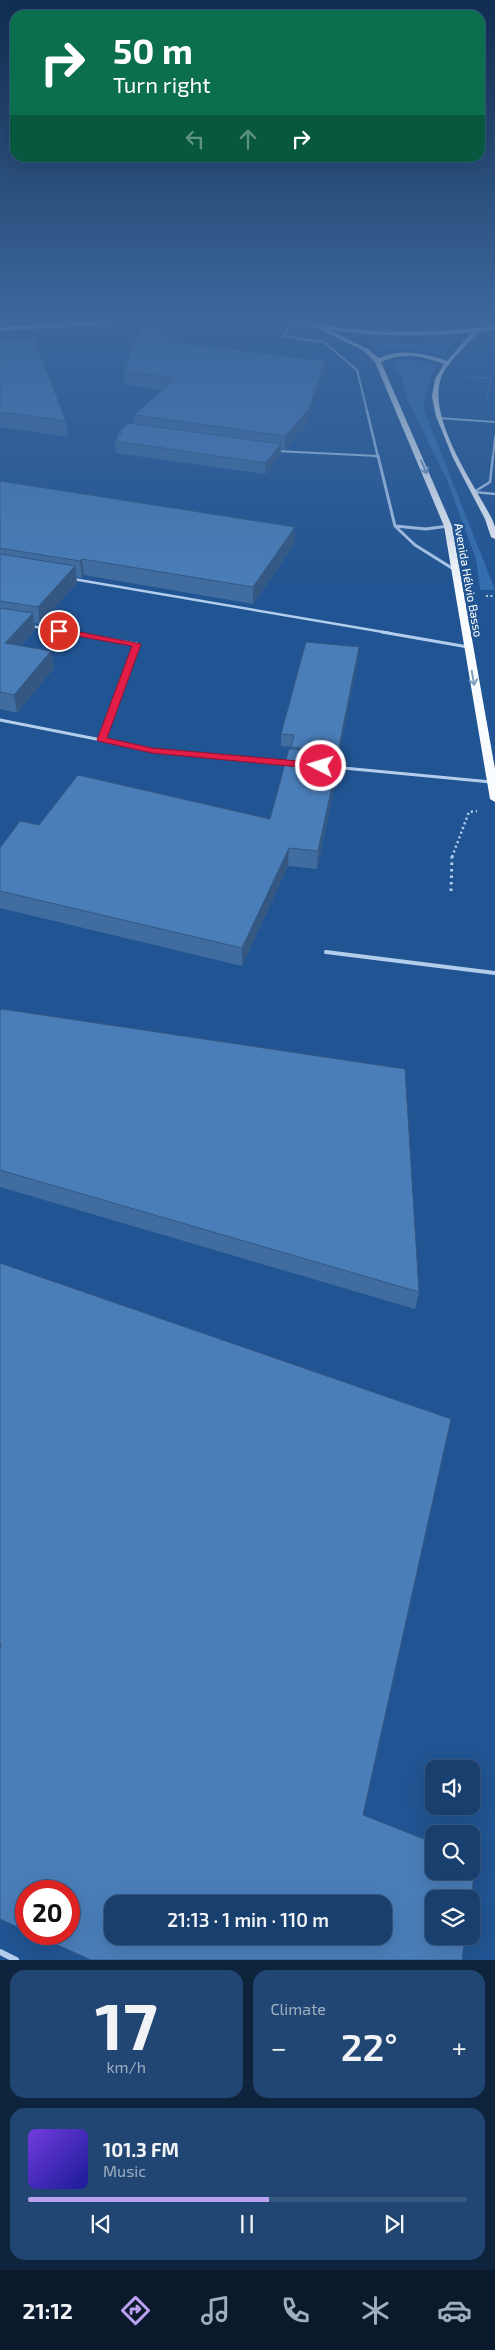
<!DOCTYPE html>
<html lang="en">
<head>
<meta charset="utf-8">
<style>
  body { margin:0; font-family:"Exo 2",sans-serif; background:#224673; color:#f1f3f6; height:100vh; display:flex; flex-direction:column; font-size:19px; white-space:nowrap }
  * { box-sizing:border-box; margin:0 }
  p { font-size:16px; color:#9fafc2 }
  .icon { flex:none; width:28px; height:28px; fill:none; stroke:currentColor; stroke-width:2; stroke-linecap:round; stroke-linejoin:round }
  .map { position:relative; height:1960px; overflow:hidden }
  .panel { display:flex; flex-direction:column; gap:10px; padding:10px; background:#0e233c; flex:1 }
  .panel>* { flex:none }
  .hud { position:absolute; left:10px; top:10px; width:475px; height:152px; border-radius:15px; box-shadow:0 5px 20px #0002,0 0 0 1px #375881; background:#0b6e4f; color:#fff; overflow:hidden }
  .fabs { position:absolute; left:425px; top:1760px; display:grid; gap:10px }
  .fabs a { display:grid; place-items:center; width:55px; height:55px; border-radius:10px; background:#193f6e; box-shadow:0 5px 20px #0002,0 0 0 1px #375881; font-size:25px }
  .speed { position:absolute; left:15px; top:1880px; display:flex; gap:10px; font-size:25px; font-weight:700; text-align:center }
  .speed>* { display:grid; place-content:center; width:65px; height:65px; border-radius:50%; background:#193f6e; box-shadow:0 5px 20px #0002,0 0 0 1px #375881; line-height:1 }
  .speed .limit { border:8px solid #d22; background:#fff; color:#111 }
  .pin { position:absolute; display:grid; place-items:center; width:42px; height:42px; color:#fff; margin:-21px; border:2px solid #fff; border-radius:50%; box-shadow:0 1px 5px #0007 }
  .me { position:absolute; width:55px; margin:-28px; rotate:275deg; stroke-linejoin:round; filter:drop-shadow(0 0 4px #0008) }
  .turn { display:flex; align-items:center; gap:18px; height:105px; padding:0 20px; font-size:22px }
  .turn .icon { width:65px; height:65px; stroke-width:2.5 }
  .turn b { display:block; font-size:35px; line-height:42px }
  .lanes { display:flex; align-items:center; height:48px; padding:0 20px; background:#0003; justify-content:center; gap:25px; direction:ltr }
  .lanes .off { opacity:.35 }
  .big { font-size:38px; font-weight:600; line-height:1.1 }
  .panel .widget { flex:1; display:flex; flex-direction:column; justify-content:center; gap:8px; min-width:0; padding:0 18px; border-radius:15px; background:#224673 }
  .panel .dial { align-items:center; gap:0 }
  .dial b { font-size:65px; line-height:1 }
  .song { display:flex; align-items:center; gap:15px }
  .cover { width:60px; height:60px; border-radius:8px; background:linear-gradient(135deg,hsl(260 70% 55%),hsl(240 70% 35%)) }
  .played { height:5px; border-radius:2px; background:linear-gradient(90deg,#bca0f2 55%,#375881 55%) }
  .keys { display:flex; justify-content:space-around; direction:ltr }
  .heat { display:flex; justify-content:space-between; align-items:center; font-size:28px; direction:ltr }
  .panel .tiles { flex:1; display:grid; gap:10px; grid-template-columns:1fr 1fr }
  .widget:last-child { grid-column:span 2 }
  .trip { position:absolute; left:104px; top:1895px; width:288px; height:50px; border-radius:15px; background:#193f6e; box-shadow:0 5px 20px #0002,0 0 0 1px #375881; font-weight:600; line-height:50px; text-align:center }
  .menu { display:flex; height:80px; justify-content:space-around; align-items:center; background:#0a192c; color:#9fafc2 }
  .menu .icon { width:35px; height:35px }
  .menu .active { color:#bca0f2 }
  .menu b { font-size:22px; color:#f1f3f6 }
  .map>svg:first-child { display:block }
  .green { fill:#346fb0 }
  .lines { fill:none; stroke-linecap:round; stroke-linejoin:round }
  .path-far3 { stroke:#b3ceed; stroke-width:1; stroke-dasharray:1 2; stroke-linecap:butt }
  .path-far2 { stroke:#b3ceed; stroke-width:2; stroke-dasharray:2 2.5; stroke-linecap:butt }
  .path-far1 { stroke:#b3ceed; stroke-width:2.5; stroke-dasharray:2 3; stroke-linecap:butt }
  .path { stroke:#b3ceed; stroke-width:3; stroke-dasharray:2.5 4; stroke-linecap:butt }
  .lane-far4 { stroke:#b3ceed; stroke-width:2 }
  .lane-far3 { stroke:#b3ceed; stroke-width:2.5 }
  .lane-far2 { stroke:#b3ceed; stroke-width:3 }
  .lane-far1 { stroke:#b3ceed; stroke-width:4 }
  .lane { stroke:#b3ceed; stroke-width:6 }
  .street-far1 { stroke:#b3ceed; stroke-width:2.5 }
  .street { stroke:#b3ceed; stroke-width:3 }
  .primary { fill:#f9fcff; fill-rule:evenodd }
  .highway { fill:#fff; fill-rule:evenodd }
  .wall { fill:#406c9f }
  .shaded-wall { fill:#345882 }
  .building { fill:#4a7eb9; stroke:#345882; fill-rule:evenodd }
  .oneway { stroke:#82a0c3 }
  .route { fill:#e11d48; stroke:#92132f }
  .labels { text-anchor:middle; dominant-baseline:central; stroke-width:5; stroke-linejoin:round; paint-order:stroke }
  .far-street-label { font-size:12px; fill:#fff; stroke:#215492 }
</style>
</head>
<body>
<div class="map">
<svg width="495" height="1960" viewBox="0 0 495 1960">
  <rect width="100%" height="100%" fill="#215492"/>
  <path class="green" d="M 319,318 L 472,318 C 424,340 368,332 319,318 Z
    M 366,341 L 412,344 L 453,342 L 444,354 L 397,348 L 378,352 Z
    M 401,360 L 415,360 L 437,365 L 431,375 L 423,407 L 495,590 L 480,590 L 476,559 L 447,480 L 407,399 L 402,377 L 391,362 Z"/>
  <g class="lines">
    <path class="path-far3" d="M 466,377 L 490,378
      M 486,400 L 495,363"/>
    <path class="path-far2" d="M 486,596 L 495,596"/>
    <path class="path-far1" d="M 452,857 L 469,812 L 477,811"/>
    <path class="path" d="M 451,891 L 452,856"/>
    <path class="lane-far4" d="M 295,321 L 283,336 L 324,342 L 357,370 L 367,411
      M 438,418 L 495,422
      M 276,451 L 378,456
      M 493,457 L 495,437"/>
    <path class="lane-far3" d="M 374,456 L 378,456
      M 474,492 L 490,482 L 493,456
      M 474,492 L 495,494
      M 73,579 L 389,633
      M 30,626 L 74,633"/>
    <path class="lane-far2" d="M 67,632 L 137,644 L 102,740
      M 382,632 L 468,647
      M 0,720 L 152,750 L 289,763
      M 333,767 L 491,782"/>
    <path class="lane-far1" d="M 326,952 L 495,973"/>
    <path class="lane" d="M 0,1952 L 16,1960"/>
    <path class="street-far1" d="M 367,411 L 378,457"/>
    <path class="street" d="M 378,456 L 395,526 L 415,545 L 455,570
      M 395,526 L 426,529 L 448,526"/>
    <path class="primary" d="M 313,324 L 317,324 L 368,349 L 379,358 C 401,348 425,353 447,361 L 474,330 L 479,331 C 467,345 447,362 441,378 C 427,419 474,484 492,519 L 495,527 L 495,539 L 491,537 L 485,519 L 453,458 L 436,416 L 432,397 L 435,379 L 444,364 C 423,356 402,352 381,362 L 452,526 L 495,769 L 495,802 L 490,799 L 444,526 L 375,362 L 364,351 L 313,326 Z"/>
    <path class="highway" d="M 152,318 L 179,318 L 176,320 L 0,331 L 0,327 Z
      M 279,318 L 288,318 L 334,327 L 388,332 L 441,331 L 495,326 L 495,330 C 435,337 375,338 315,328 C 304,326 288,324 279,318 Z"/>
  </g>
  <path class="wall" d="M 167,322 L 166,341 L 324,374 L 308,423 L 285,450 L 281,449 L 281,455 L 265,474 L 116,453 L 115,441 L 117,439 L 117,433 L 134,424 L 134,415 L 163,390 L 125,385 L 124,372 Z
    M 0,341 L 66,421 L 68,437 L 0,427 Z
    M 0,481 L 295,543 L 253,604 L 84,575 L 82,578 L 76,577 L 77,583 L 40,624 L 34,623 L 35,630 L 21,646 L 51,651 L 54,668 L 17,713 L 0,709 Z
    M 359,647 L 358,659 L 337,763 L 336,780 L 317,869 L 288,866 L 242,966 L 0,908 L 0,848 L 39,825 L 270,819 L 291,749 L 291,747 L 281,746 L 281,734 Z
    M 0,1011 L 419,1292 L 415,1309 L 0,1187 Z"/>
  <path class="shaded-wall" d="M 166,318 L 167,318 L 167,322 L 166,354 L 165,341 Z
    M 325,361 L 324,374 L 308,423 L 285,450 L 285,436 Z
    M 281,444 L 281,455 L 265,474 L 265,463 Z
    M 295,527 L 295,543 L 253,604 L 253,587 Z
    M 82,559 L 84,575 L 82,578 L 80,561 Z
    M 75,566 L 77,583 L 40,624 L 38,607 Z
    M 33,613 L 35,630 L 8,660 L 5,643 Z
    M 359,647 L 358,659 L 337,764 L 338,752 Z
    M 51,651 L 54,668 L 17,713 L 14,695 Z
    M 337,763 L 336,780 L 317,869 L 318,851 Z
    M 289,848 L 288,866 L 242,966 L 242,948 Z"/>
  <path class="building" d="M 144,318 L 166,318 L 165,341 L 325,361 L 309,409 L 285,436 L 134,415 L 176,378 L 124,372 Z
    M 34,338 L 66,421 L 0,412 L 0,341 Z
    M 129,423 L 281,444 L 265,463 L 115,441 L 122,434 L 117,433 Z
    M 0,481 L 295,527 L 253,587 L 82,559 L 80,561 L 0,548 Z
    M 0,554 L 75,566 L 38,607 L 0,601 Z
    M 0,608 L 33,613 L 5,643 L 51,651 L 14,695 L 0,692 Z
    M 306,642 L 359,647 L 338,752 L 291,747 L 294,735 L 281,734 Z
    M 289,749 L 337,753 L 335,762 L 337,763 L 318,851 L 289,848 L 242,948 L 0,891 L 0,848 L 20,821 L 39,825 L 78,775 L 270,819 Z
    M 2,1009 L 405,1069 L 419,1292 L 0,1170 L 0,1011 Z
    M 0,1263 L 451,1419 L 363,1815 L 434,1843 L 434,1871 L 471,1871 L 471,1858 L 476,1860 L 471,1899 L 434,1899 L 434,1936 L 465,1936 L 462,1960 L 91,1960 L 33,1934 L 69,1934 L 69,1891 L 26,1891 L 26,1931 L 0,1919 L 0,1648 L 1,1644 L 0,1644 ZM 112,1904 L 382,1904 L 382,1936 L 112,1936 Z"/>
  <defs><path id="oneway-shaft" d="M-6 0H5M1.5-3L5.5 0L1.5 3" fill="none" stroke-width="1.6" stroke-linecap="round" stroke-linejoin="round" transform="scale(1.25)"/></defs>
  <g class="oneway">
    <use href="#oneway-shaft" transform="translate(424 467) rotate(67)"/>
    <use href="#oneway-shaft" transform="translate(473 678) rotate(80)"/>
  </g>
  <linearGradient id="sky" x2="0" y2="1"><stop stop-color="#122e50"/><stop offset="0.54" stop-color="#3d679d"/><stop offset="1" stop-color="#3d679d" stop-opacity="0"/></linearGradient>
  <rect width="495" height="592" fill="url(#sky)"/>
  <path class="route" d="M 59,628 L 141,644 L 107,738 L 152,748 L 321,763 L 326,766 L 321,769 L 152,753 L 98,741 L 97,740 L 132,646 L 56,632 L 56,629 Z"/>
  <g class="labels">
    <g class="far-street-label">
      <text transform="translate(469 580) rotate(80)">Avenida Hélvio Basso</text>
    </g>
  </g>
</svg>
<div class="fabs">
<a><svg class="icon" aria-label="sound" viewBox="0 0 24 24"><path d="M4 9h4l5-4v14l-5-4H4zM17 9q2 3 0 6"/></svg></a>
<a><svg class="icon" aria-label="search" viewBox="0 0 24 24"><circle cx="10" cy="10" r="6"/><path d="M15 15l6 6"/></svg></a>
<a><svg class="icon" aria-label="layers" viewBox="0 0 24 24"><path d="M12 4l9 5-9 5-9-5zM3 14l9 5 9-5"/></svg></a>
</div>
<div class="speed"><div class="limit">20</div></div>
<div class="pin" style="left:59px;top:631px;background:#d93025"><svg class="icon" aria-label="arrive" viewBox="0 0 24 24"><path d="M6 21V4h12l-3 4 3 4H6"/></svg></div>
<svg class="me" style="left:321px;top:766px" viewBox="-20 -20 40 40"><circle r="17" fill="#e11d48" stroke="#fff" stroke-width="3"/><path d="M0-11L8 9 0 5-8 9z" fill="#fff"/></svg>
<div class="trip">21:13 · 1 min · 110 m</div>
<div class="hud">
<div class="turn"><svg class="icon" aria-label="right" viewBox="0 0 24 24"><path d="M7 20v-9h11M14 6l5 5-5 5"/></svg><div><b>50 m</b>Turn right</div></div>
<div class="lanes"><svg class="icon off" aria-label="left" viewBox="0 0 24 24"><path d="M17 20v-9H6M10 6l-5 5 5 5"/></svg><svg class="icon off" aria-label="ahead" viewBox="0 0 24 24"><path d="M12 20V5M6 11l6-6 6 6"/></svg><svg class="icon" aria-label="right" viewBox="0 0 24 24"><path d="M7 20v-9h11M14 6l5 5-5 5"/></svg></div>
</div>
</div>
<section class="panel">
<div class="tiles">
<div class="widget dial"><b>17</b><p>km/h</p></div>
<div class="widget"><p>Climate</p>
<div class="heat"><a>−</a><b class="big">22°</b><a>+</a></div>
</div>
<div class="widget">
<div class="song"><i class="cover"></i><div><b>101.3 FM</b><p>Music</p></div></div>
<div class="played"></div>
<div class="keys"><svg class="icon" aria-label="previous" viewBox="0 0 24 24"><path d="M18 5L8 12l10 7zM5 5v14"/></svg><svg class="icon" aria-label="pause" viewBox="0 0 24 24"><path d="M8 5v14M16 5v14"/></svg><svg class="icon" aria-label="next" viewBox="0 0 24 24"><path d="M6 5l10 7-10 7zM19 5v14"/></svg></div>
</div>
</div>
</section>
<nav class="menu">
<b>21:12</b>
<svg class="icon active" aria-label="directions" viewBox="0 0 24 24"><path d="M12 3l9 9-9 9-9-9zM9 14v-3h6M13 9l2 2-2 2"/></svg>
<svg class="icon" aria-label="music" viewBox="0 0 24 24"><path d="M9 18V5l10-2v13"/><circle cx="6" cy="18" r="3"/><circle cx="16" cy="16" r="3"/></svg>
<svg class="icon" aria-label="phone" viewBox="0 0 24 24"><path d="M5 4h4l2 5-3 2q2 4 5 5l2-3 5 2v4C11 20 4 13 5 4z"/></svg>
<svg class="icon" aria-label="climate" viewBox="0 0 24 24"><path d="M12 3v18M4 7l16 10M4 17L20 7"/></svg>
<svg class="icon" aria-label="car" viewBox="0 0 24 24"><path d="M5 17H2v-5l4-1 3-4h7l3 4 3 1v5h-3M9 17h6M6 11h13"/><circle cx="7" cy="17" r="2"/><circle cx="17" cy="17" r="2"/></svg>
</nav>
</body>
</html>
